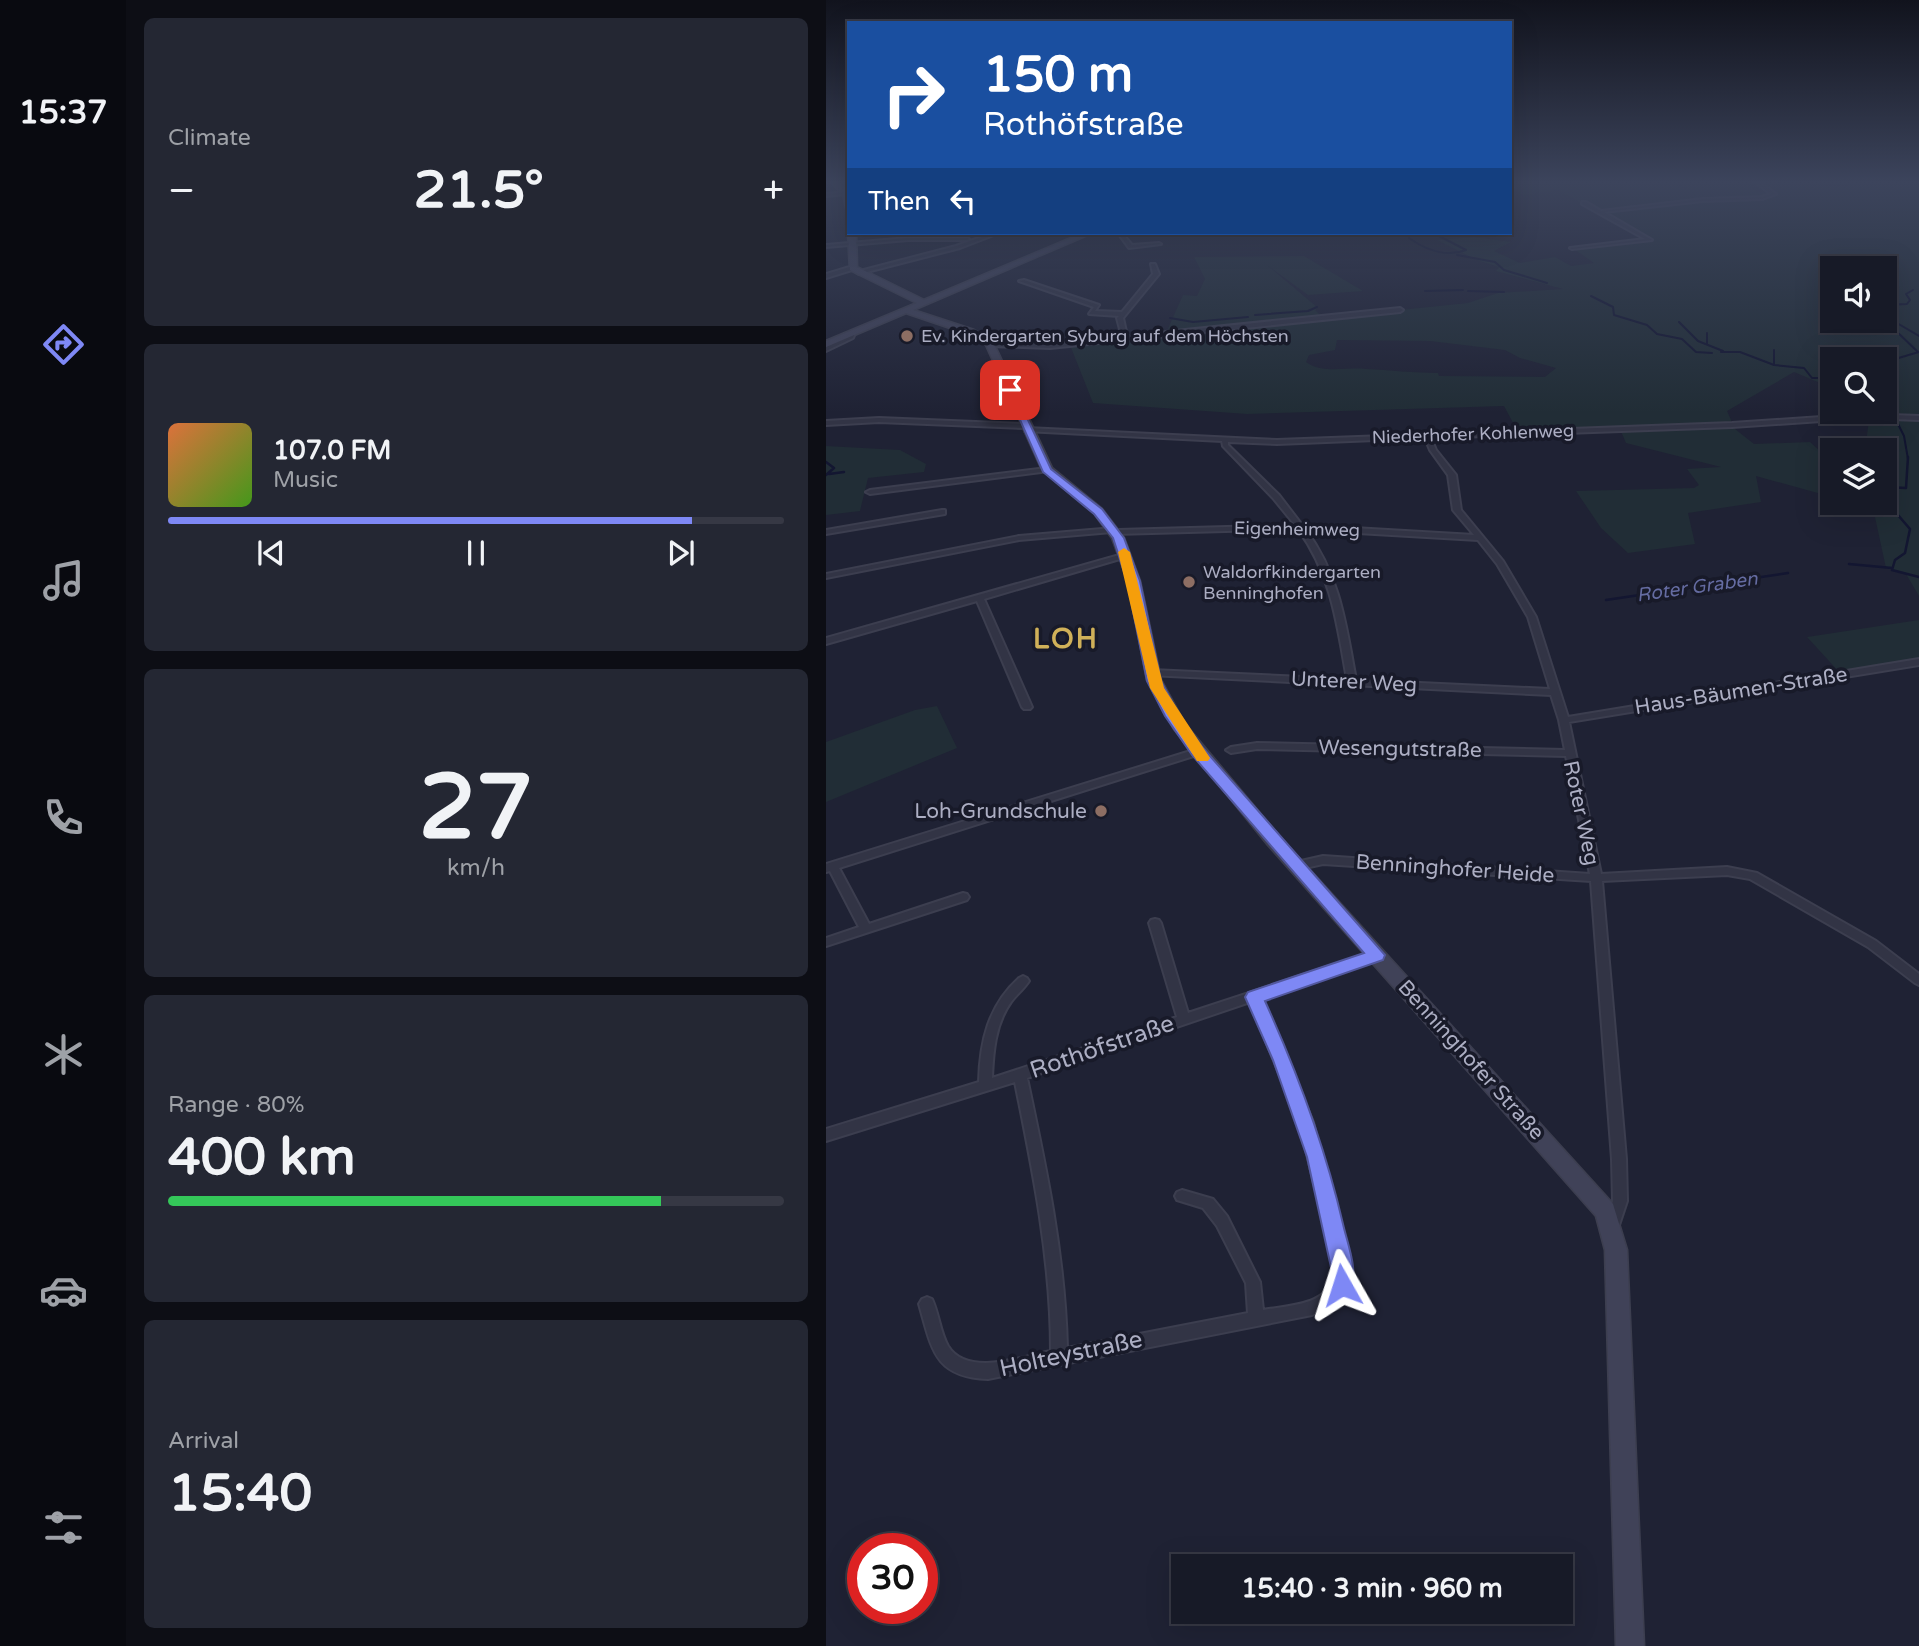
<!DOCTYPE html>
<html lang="en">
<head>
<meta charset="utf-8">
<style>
  body { margin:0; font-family:"Varela Round",sans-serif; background:#242733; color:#f1f3f6; height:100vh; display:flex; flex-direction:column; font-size:26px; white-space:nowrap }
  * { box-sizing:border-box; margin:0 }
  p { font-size:23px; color:#9ea1a7 }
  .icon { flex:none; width:38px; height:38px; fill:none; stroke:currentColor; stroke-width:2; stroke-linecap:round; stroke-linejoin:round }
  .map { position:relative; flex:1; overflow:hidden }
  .side { display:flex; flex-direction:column; gap:18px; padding:18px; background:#0d0e15; width:700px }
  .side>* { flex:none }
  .banner { position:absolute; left:21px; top:21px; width:665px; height:214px; border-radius:0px; box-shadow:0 7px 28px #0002,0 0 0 2px #363844; background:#1a4fa0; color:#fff; overflow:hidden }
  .controls { position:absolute; left:994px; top:256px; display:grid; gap:14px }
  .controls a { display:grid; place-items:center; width:77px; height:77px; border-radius:0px; background:#171a27; box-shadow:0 7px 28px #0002,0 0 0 2px #363844; font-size:35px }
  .speed { position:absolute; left:21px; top:1533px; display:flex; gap:14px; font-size:35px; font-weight:700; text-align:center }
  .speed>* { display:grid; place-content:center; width:91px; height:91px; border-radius:50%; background:#171a27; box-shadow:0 7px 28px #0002,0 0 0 2px #363844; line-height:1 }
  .speed .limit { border:10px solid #d22; background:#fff; color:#111 }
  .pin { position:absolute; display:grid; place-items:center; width:60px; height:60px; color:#fff; margin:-30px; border-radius:14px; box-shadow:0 4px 10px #0006 }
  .me { position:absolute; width:77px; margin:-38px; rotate:354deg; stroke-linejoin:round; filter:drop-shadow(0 0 5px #0008) }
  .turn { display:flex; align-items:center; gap:24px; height:147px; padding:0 21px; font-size:32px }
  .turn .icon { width:91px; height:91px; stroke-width:2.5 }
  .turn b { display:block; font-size:49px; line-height:60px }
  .then { display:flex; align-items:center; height:66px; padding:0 21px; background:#0003; gap:14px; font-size:26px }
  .big { font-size:52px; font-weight:700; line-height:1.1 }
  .side .widget { flex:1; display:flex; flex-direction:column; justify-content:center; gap:10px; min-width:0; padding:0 24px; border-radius:10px; background:#242733 }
  .side .dial { align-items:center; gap:0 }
  .dial b { font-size:91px; line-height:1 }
  .song { display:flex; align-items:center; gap:21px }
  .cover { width:84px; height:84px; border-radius:10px; background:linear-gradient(135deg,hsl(20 70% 55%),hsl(100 70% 35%)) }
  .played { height:7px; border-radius:4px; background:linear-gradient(90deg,#7e88f5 85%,#363844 85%) }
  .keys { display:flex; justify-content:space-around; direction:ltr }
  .heat { display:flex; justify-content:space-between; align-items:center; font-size:38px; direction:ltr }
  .charge { height:10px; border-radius:5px; background:linear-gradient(90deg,#34c759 80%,#363844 0) }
  .trip { position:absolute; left:345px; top:1554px; width:402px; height:70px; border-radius:0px; background:#171a27; box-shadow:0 7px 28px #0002,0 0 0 2px #363844; font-weight:700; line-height:70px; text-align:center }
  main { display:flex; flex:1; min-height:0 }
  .tabs { display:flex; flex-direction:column; width:126px; justify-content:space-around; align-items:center; background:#090a10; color:#9ea1a7 }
  .tabs .icon { width:49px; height:49px }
  .tabs .current { color:#7e88f5 }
  .tabs b { font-size:32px; color:#f1f3f6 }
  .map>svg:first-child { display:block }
  .green { fill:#212d36; fill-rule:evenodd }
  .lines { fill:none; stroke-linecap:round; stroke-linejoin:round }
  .stream-far1 { stroke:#131631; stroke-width:2 }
  .stream { stroke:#131631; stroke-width:2.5 }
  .street-casing { stroke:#3c3e4f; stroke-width:4 }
  .secondary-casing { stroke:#3c3e4f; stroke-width:3 }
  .street { fill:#323445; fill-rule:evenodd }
  .secondary { fill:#404258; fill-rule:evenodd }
  .route { fill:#7e88f5; stroke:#52589f; stroke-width:2 }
  .slow { fill:#f59e0b }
  .education-dot { fill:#8d6e63; stroke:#181a29; stroke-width:2.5 }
  .labels { text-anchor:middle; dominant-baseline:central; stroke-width:7; stroke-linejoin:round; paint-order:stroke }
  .far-poi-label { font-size:18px; fill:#acaec3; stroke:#181a29; text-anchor:start }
  .far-street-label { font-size:18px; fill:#acaec3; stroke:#181a29 }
  .far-water-label { font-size:19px; font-style:italic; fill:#656ca2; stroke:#181a29 }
  .street-label { font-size:21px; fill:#acaec3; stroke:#181a29 }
  .poi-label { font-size:21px; fill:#acaec3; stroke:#181a29; text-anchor:end }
  .near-street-label { font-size:24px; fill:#acaec3; stroke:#181a29 }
  .district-label { font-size:28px; font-weight:bold; letter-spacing:2px; fill:#d0b159; stroke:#181a29 }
</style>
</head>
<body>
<main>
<nav class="tabs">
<b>15:37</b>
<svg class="icon current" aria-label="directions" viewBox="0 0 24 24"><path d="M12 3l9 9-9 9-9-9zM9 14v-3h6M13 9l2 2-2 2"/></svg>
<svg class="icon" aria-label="music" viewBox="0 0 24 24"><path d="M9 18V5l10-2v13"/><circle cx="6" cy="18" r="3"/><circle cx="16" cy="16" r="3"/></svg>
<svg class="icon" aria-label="phone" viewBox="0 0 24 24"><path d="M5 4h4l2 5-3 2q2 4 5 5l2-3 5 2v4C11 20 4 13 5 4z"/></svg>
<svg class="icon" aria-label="climate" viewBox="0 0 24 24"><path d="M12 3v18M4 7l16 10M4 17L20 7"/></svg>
<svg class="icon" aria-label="car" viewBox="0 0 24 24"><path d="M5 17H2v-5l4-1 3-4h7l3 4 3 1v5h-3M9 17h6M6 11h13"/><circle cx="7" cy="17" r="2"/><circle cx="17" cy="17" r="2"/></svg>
<svg class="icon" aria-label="filters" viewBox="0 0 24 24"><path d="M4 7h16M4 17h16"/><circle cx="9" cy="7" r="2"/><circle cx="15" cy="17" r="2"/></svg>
</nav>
<section class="side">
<div class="widget"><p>Climate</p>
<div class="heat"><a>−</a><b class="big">21.5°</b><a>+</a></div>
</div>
<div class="widget">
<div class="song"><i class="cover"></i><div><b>107.0 FM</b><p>Music</p></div></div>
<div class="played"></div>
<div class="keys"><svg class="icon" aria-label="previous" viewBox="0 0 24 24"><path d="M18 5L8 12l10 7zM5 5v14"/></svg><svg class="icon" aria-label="pause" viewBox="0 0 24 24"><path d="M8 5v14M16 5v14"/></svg><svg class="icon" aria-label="next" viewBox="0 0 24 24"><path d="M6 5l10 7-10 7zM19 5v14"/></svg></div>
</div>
<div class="widget dial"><b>27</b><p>km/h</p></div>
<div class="widget"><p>Range · 80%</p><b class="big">400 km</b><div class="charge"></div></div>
<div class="widget"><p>Arrival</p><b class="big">15:40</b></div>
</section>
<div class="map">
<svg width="1093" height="1646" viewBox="0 0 1093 1646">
  <rect width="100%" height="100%" fill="#1f2234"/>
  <path class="green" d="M 684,183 L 845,183 L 863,191 L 852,183 L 920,183 L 931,192 L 942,192 L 935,183 L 1023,187 L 1021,183 L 1093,183 L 1093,415 L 1041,411 L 1059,411 L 1059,359 L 1006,359 L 1006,388 L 968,372 L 901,411 L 909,429 L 928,444 L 984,442 L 1006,462 L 1006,497 L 930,476 L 935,502 L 862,513 L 869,544 L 802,553 L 775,528 L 750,491 L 868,488 L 873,485 L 861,469 L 895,467 L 800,443 L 794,429 L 692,432 L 678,406 L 421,414 L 267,403 L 244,345 L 340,333 L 357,295 L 371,296 L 379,279 L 368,257 L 478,256 L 537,291 L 482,295 L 441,265 L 492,308 L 489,310 L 497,318 L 642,303 L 672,293 L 737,289 L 670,271 L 673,267 L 651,260 L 611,240 L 648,237 L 685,242 L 668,251 L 694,263 L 729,257 L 745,266 L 768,263 L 748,249 L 823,240 L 732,190 L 697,195 L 684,188 ZM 1006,268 L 1059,268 L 1059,320 L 1006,320 ZM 511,340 L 604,341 L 679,350 L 694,358 L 730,368 L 719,377 L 613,376 L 612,373 C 588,373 564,370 540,369 C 521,367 496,374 480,362 L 483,355 L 509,350 Z
    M 1043,420 L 1093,421 L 1093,596 L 1080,574 L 1060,568 L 1047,508 L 1025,502 L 1059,502 L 1059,450 L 1039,450 Z
    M 0,446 L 74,450 L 100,464 L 98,472 L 42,478 L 34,511 L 0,515 Z
    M 1093,620 L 1093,658 L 1014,673 L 981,637 Z
    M 111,706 L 131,748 L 0,802 L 0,742 L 89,710 Z"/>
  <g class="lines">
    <path class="stream-far1" d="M 583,238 C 600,250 619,258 640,250 L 613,236
      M 631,255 L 669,262 L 678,270 L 721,283
      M 599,291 L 637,290
      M 642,291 L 678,292
      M 765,296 L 787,307 L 788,315 L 821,325 L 831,334 L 856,339 L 870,352 L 886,353
      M 1059,305 L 1081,304 L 1084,300 L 1080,294 L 1087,290
      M 1059,312 L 1064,319 L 1093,336
      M 429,315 L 482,311 L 491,307
      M 344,318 L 367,322 L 422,317
      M 853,322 L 872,341 L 897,351
      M 1069,330 L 1092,352
      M 881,333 L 881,344
      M 948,350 L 948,365
      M 895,352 L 914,352 L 948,365 L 978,368 L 986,378 L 1006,378
      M 1052,354 L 1072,360
      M 1059,362 L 1093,352
      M 1059,383 L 1072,412
      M 1071,422 L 1078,436 L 1082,459"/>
    <path class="stream" d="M 0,462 L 8,468 L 0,475
      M 3,474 L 18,472
      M 1059,487 L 1080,488 L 1082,457
      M 1059,500 L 1084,529 L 1079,553 L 1069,560 L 1066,570 L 1093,577
      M 1022,502 L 1071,515
      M 1023,564 L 1066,568
      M 780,600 L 962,573"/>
    <defs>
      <path id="street" d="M 930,183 L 934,183 L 950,194 L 936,199 L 877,201 L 778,212 L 826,240 L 746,249 L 744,248 L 819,239 L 756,204 L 756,202 L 760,202 L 775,211 L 877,199 L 936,197 L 945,194 Z
        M 22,192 L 20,194 L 0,196 L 0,194 Z
        M 167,233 L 173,233 L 134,248 L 33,274 L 30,272 L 130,246 Z
        M 292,233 L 296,233 L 306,245 L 333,243 L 335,244 L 303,248 Z
        M 82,238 L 141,238 L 143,239 L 141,240 L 82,240 L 0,247 L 0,245 Z
        M 325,264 L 329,264 L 333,274 L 297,318 L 301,336 L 574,308 L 577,310 L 574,312 L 224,348 L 164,346 L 161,344 L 164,342 L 224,344 L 296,337 L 291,318 L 293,316 L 263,314 L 268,307 L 193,281 L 198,280 L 273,305 L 269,311 L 296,312 L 327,274 Z
        M 27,266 L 29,269 L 0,278 L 0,274 Z
        M 26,331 L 29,333 L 27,338 L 0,351 L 0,347 L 22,336 Z
        M 1039,414 L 1093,416 L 1093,420 L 1039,418 L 906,427 L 605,438 L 610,450 L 630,475 L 635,510 L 677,561 L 710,617 L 742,717 L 1093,659 L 1093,665 L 743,722 L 775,874 L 901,867 L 931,873 L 1050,941 L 1093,974 L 1093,985 L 1089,983 L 1042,947 L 924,879 L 901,875 L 776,881 L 800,1159 L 801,1201 L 791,1231 L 786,1233 L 781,1231 L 779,1226 L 787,1201 L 786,1159 L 765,881 L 497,864 L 470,870 L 465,866 L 466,863 L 497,856 L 764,874 L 740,756 L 431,749 L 405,753 L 400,750 L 405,747 L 431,743 L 739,750 L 733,720 L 725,695 L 323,675 L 321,673 L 326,670 L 521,679 C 511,624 506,576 472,529 L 289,534 L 286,532 L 193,540 L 0,578 L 0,574 L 193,536 L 288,528 L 292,530 L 469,525 L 447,498 L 397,446 L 396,441 L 199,431 L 199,429 L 201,428 L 451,440 L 906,423 ZM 599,438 L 604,450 L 622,475 L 627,510 L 648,535 L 476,525 L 453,495 L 402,445 L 402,442 L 451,444 ZM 480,530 L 652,540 L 671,564 L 702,617 L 724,689 L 530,680 C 520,625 514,576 480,530 Z
        M 53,418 L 199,424 L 202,426 L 199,428 L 53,422 L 0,425 L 0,421 Z
        M 221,468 L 225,470 L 223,471 L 44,494 L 40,492 L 44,490 Z
        M 116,510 L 119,510 L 119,514 L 0,534 L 0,530 Z
        M 297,554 L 300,554 L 304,556 L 158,599 L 206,707 L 204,709 L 198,709 L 196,707 L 151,601 L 0,644 L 0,638 Z
        M 371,749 L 374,750 L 376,752 L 374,754 L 13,868 L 43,924 L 137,893 L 141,894 L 143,897 L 141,900 L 0,946 L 0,938 L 33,927 L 4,871 L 0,872 L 0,864 Z
        M 329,919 L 333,920 L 335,923 L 362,1013 L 550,951 L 554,952 L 556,955 L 554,958 L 435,999 L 487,1122 L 524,1272 C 520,1298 510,1306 486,1315 L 162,1379 C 108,1377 106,1349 93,1304 L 96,1299 L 101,1297 L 106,1299 C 113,1314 114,1332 122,1346 C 141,1377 196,1357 225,1351 C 225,1260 207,1171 189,1082 L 0,1141 L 0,1129 L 153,1082 C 154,1042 162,1006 193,978 L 197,976 L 201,978 L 203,981 C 198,989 190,995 185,1002 C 169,1024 167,1053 166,1078 L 351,1017 L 323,923 L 325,920 ZM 424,1002 L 473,1122 L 510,1272 C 503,1306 465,1305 437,1310 L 434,1282 L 401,1216 L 387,1199 L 356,1190 L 351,1192 L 349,1196 L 351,1200 L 377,1208 L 391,1226 L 420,1283 L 422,1313 L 241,1348 C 239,1256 220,1167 201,1078 Z"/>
      <path id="secondary" d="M 5,183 L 12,183 L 23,192 L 23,210 L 20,208 L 17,194 Z
        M 22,233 L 30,233 L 31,267 L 98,300 L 257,233 L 266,233 L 87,310 L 148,330 L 167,342 L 226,468 L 276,509 L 298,538 L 314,581 L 335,680 L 359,724 L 454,837 L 787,1204 L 801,1250 L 818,1646 L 790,1646 L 779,1250 L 770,1216 L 442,845 L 348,729 L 321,680 L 302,581 L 286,538 L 268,513 L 216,470 L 160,345 L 142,334 L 80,313 L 0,347 L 0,341 L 91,303 L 24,270 Z"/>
    </defs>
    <use href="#street" class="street-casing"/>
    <use href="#secondary" class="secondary-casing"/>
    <use href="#street" class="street"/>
    <use href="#secondary" class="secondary"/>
  </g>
  <linearGradient id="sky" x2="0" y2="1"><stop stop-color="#11131d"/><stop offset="0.44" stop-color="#3c445c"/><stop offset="1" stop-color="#3c445c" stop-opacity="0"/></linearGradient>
  <rect width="1093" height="413" fill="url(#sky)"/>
  <path class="route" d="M 180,388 L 188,390 L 225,469 L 276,509 L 298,538 L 314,581 L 335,681 L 353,715 L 377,748 L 559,955 L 557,960 L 439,1001 C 472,1074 499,1146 517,1224 C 522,1246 533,1271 524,1292 L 516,1296 L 507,1292 L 504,1285 L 506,1272 L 481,1157 L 447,1060 L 419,997 L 422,992 L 538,953 L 366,755 L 339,716 L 321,681 L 301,581 L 287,538 L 268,514 L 217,472 Z"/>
  <path class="slow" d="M 298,548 L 304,552 L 338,688 L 384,758 L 382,761 L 371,761 L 324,688 L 292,552 Z"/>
  <g class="education-dot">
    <circle cx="81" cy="336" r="7"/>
    <circle cx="363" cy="582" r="7"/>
    <circle cx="275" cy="811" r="7"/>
  </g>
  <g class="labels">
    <g class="far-poi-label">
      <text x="95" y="336">Ev. Kindergarten Syburg auf dem Höchsten</text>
      <text x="377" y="572">Waldorfkindergarten<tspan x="377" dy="21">Benninghofen</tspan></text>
    </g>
    <g class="far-street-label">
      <text transform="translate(647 434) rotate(-2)">Niederhofer Kohlenweg</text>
      <text transform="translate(471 529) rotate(1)">Eigenheimweg</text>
    </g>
    <g class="far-water-label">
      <text transform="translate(871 587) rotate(-8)">Roter Graben</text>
    </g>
    <g class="street-label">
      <text transform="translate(528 682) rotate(3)">Unterer Weg</text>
      <text transform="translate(915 691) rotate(-9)">Haus-Bäumen-Straße</text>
      <text transform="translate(574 749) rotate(1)">Wesengutstraße</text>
      <text transform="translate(755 813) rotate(78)">Roter Weg</text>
      <text transform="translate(629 869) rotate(4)">Benninghofer Heide</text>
      <text transform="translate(645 1060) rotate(48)">Benninghofer Straße</text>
    </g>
    <g class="poi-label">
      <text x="261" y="811">Loh-Grundschule</text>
    </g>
    <g class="near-street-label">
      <text transform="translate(276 1047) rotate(-19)">Rothöfstraße</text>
      <text transform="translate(245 1354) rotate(-12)">Holteystraße</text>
    </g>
    <g class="district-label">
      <text x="240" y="639">LOH</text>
    </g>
  </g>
</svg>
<div class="controls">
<a><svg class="icon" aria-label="sound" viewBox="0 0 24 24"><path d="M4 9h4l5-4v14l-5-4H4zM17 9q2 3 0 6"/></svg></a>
<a><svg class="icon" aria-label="search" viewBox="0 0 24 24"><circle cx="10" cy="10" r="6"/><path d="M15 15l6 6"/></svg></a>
<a><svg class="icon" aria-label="layers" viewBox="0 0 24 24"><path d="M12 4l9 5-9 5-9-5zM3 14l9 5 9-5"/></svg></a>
</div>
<div class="speed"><div class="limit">30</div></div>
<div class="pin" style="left:184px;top:390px;background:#d93025"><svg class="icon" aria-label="arrive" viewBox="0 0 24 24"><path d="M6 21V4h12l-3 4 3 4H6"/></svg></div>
<svg class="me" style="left:516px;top:1285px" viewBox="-20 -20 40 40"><path d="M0-17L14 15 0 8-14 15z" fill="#7e88f5" stroke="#fff" stroke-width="4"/></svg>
<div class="trip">15:40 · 3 min · 960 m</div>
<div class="banner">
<div class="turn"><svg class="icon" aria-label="right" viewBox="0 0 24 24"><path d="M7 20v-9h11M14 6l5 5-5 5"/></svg><div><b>150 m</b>Rothöfstraße</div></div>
<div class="then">Then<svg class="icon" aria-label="left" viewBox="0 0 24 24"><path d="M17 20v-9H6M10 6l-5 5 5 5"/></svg></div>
</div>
</div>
</main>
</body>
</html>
